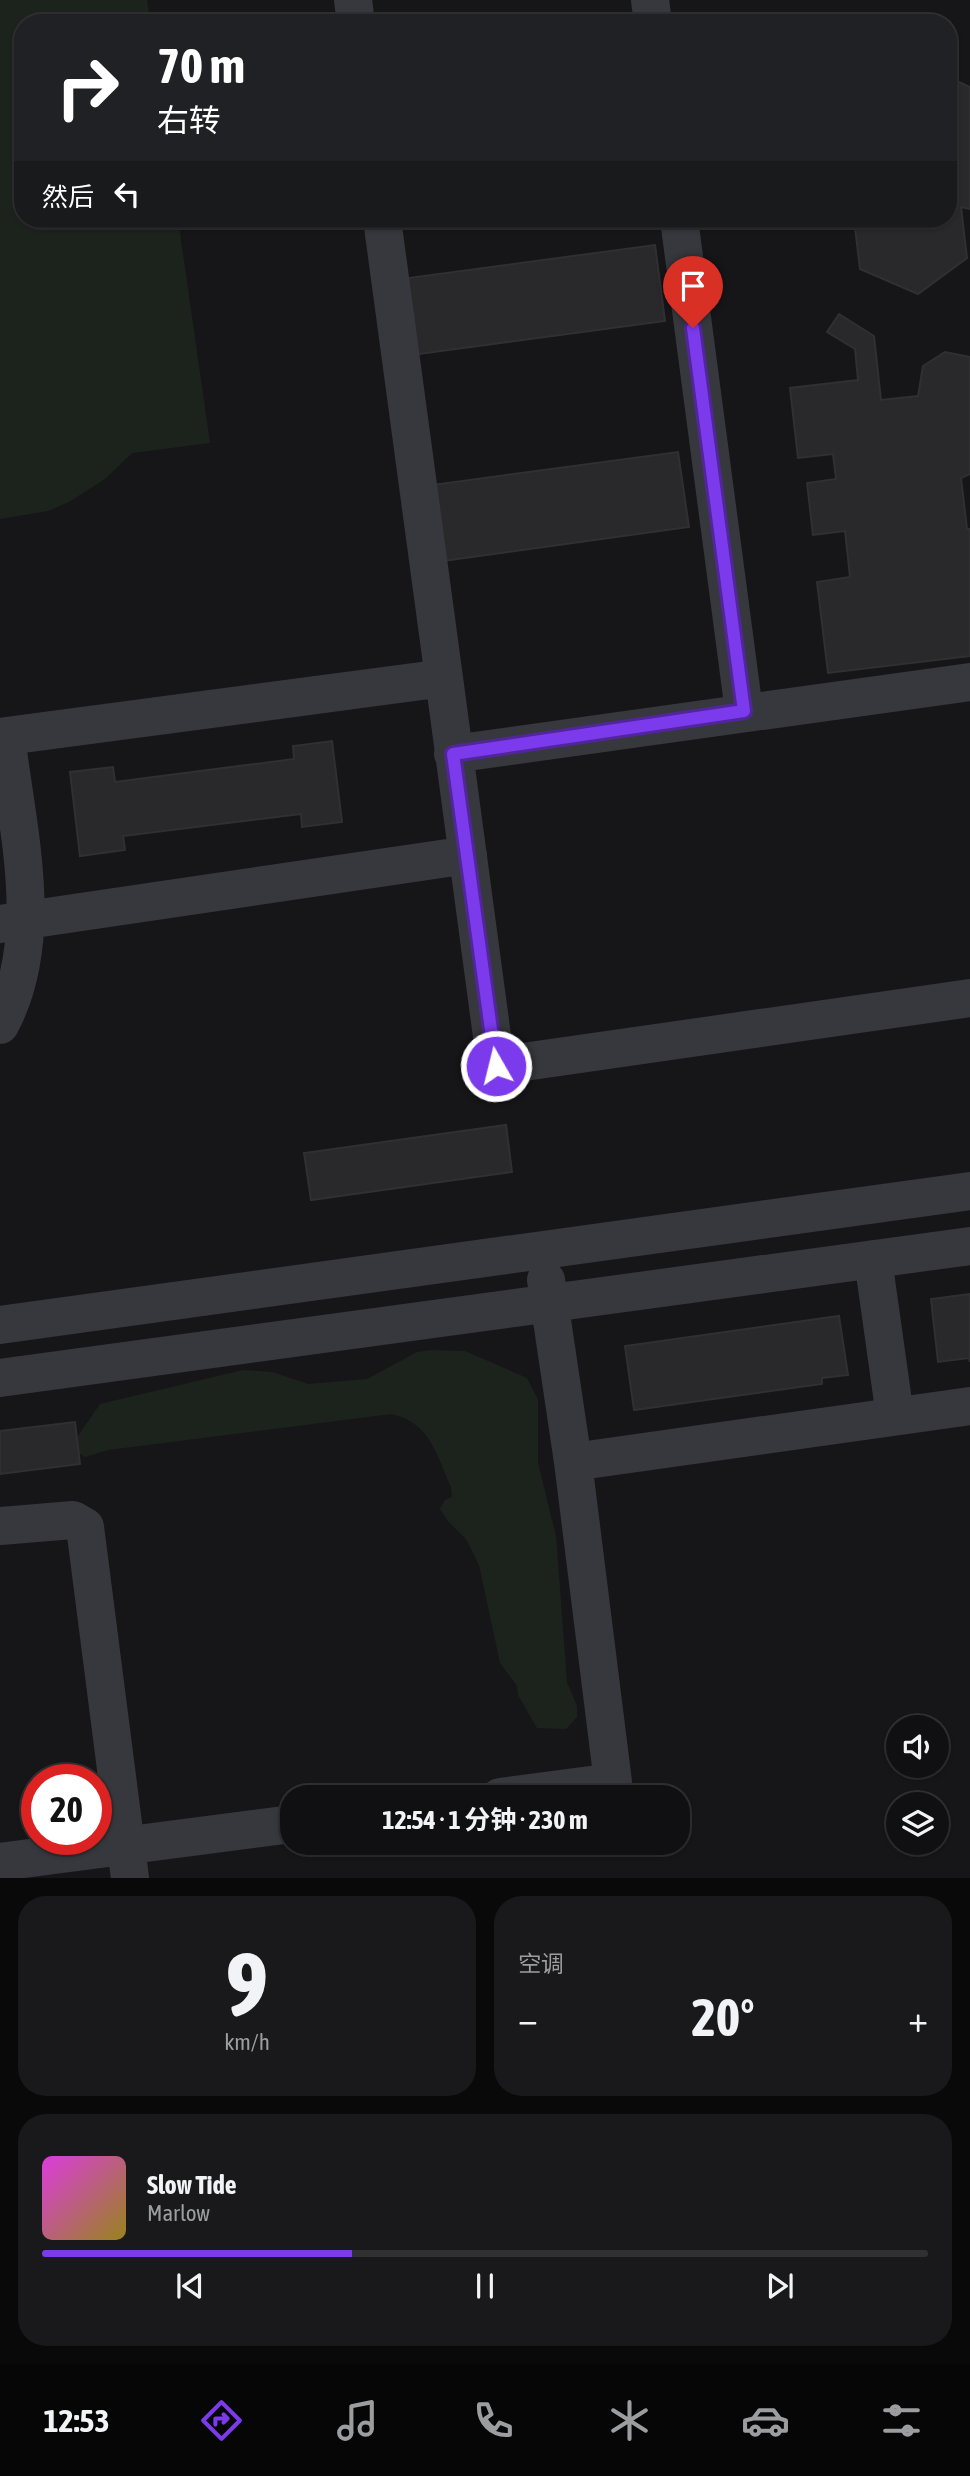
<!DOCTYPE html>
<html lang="zh">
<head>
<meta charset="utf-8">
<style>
  body { margin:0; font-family:"Asap Condensed","Noto Sans SC",sans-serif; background:#19191b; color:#f1f3f6; height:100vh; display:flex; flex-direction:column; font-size:26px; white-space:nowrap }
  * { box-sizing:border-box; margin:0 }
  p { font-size:23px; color:#9c9d9f }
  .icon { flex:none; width:38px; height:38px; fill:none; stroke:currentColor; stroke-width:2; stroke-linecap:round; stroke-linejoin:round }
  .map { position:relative; height:1878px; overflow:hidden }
  .panel { display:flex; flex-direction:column; gap:18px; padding:18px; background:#09090a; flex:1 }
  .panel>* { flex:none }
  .guide { position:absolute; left:14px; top:14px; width:943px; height:214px; border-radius:28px; box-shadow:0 2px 5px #0004,0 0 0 2px #303032; background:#202124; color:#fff; overflow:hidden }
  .buttons { position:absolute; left:886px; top:1715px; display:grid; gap:14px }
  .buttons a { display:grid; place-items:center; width:63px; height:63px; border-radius:50%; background:#101012; box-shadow:0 2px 5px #0004,0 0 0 2px #303032; font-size:35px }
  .speed { position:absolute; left:21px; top:1764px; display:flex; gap:14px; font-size:35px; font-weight:700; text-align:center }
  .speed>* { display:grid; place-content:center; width:91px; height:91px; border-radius:50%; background:#101012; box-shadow:0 2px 5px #0004,0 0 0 2px #303032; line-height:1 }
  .speed .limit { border:10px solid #d22; background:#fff; color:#111 }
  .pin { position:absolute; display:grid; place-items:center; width:60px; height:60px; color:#fff; margin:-72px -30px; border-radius:50% 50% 50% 0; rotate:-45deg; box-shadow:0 0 7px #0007 }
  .pin .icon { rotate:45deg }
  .me { position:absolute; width:77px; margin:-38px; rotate:352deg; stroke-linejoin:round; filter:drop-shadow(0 0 5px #0008) }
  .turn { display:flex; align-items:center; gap:24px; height:147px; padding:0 28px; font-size:32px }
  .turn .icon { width:91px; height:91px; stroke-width:2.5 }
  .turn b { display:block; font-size:49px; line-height:60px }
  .then { display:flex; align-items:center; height:66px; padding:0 28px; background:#0003; gap:14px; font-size:26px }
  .big { font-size:52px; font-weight:700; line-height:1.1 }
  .panel .tile { flex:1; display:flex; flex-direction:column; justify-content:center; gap:10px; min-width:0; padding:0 24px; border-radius:28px; background:#19191b }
  .panel .dial { align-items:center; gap:0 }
  .dial b { font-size:91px; line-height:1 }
  .song { display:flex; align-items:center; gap:21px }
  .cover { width:84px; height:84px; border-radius:10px; background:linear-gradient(135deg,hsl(300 70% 55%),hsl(50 70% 35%)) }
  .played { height:7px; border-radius:4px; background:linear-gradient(90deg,#7c3aed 35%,#303032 35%) }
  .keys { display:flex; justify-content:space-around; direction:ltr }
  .heat { display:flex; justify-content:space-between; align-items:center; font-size:38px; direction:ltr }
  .panel .tiles { flex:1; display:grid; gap:18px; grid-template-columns:1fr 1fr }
  .tile:last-child { grid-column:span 2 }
  .trip { position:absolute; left:280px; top:1785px; width:410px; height:70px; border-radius:28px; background:#101012; box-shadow:0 2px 5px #0004,0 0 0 2px #303032; font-weight:700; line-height:70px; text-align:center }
  .tab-bar { display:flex; height:112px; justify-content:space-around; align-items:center; background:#060607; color:#9c9d9f }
  .tab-bar .icon { width:49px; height:49px }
  .tab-bar .selected { color:#7c3aed }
  .tab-bar b { font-size:32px; color:#f1f3f6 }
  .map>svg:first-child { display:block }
  .green { fill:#1c231d }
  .building { fill:#29292c; stroke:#303034; stroke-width:2 }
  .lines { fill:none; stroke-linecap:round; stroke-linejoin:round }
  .minor { stroke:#37383d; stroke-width:38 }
  .route-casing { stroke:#51269a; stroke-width:18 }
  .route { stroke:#7c3aed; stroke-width:12 }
</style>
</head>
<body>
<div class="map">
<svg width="970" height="1878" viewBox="0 0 970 1878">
  <rect width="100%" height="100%" fill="#161618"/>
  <path class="green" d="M 0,0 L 147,0 L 151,23 L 23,23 L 23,219 L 178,219 L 210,443 L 132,453 L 105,479 L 69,502 L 48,511 L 0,519 Z
    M 431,1350 L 465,1351 L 527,1378 L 538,1400 L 538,1463 L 556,1536 L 567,1682 L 577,1706 L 577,1717 L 566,1729 L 537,1728 L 518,1695 L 517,1686 L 500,1663 L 479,1565 L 466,1539 L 448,1521 L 440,1509 L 445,1500 L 452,1497 L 451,1487 C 436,1454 430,1422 391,1414 L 108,1450 L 85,1457 L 77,1452 L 73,1443 L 100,1404 L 243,1370 L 272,1372 L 308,1384 L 367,1379 L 417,1352 Z"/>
  <path class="building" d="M 948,77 L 970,87 L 970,209 L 961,207 L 967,258 L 918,294 L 860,269 L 854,219 L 948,219 Z
    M 655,245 L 665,321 L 412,355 L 401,279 Z
    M 839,314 L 874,336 L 881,400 L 918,396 L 923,366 L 945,352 L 970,357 L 970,474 L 961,478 L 967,529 L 970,529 L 970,656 L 828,673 L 817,582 L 850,577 L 845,531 L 813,535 L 807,483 L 836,479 L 833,454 L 798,458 L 790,388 L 858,380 L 855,349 L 827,332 Z
    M 678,452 L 689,527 L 435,562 L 425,486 Z
    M 332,741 L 342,822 L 302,827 L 301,814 L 123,836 L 125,850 L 80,856 L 70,772 L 113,767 L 115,782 L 294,759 L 293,746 Z
    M 506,1125 L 512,1172 L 311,1200 L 304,1153 Z
    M 970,1294 L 970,1362 L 969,1358 L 938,1362 L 931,1299 Z
    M 839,1316 L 848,1375 L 822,1378 L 822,1384 L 634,1410 L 625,1346 Z
    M 75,1422 L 80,1464 L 0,1474 L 0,1431 Z"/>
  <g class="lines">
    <path class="minor" d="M 353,0 L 356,23
      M 650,0 L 653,23
      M 679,219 L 744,711
      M 444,678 L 496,1066 L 970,998
      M 0,737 L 444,678 L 382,219
      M 453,754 L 970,682
      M 0,924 L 468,855
      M 0,1025 C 47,938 17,829 6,736
      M 873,1259 L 895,1416
      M 0,1325 L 970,1191
      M 0,1378 L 970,1246
      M 573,1462 L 970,1406
      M 0,1526 L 73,1520 L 85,1527 L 130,1878
      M 500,1797 L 613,1782 L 573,1462 L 546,1280
      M 0,1862 L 292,1824"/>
  </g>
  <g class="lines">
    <defs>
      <path id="route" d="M 496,1066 L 453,754 L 744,711 L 693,328"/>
    </defs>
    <use href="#route" class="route-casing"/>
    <use href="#route" class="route"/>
  </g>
</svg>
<div class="buttons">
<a><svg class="icon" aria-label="sound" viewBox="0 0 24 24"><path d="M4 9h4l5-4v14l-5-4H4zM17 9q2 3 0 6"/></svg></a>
<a><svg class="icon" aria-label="layers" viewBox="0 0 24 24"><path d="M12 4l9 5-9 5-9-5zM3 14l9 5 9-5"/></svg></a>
</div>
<div class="speed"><div class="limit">20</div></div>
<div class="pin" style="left:693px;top:328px;background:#d93025"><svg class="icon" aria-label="arrive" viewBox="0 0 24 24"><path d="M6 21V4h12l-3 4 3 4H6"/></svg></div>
<svg class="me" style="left:496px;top:1066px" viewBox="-20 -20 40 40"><circle r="17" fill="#7c3aed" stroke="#fff" stroke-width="3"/><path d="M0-11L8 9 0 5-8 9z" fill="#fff"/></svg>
<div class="trip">12:54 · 1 分钟 · 230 m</div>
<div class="guide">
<div class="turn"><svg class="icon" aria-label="right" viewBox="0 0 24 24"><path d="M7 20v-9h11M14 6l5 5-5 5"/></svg><div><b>70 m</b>右转</div></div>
<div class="then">然后<svg class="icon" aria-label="left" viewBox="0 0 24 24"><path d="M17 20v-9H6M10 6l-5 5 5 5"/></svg></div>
</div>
</div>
<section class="panel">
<div class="tiles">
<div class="tile dial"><b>9</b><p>km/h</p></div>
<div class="tile"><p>空调</p>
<div class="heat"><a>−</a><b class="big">20°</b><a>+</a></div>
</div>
<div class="tile">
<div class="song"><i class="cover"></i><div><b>Slow Tide</b><p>Marlow</p></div></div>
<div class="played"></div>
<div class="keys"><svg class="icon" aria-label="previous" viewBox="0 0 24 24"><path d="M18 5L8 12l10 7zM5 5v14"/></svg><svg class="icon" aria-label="pause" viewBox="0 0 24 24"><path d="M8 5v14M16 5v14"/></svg><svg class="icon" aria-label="next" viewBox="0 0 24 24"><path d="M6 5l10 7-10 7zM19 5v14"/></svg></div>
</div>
</div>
</section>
<nav class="tab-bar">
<b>12:53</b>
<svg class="icon selected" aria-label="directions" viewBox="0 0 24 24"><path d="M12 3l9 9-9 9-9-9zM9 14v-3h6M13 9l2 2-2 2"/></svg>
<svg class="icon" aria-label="music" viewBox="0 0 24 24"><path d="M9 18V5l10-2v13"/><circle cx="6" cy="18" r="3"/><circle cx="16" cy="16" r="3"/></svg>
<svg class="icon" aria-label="phone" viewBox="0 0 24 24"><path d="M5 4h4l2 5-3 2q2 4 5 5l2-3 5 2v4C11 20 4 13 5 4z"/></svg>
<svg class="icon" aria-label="climate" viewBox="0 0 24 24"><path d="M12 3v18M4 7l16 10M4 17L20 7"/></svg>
<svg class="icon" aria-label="car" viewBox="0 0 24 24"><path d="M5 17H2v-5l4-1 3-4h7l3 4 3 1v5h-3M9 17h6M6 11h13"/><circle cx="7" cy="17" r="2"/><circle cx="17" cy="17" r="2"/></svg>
<svg class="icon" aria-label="filters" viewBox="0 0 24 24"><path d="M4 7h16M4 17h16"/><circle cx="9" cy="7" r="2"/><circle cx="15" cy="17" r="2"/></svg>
</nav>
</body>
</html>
